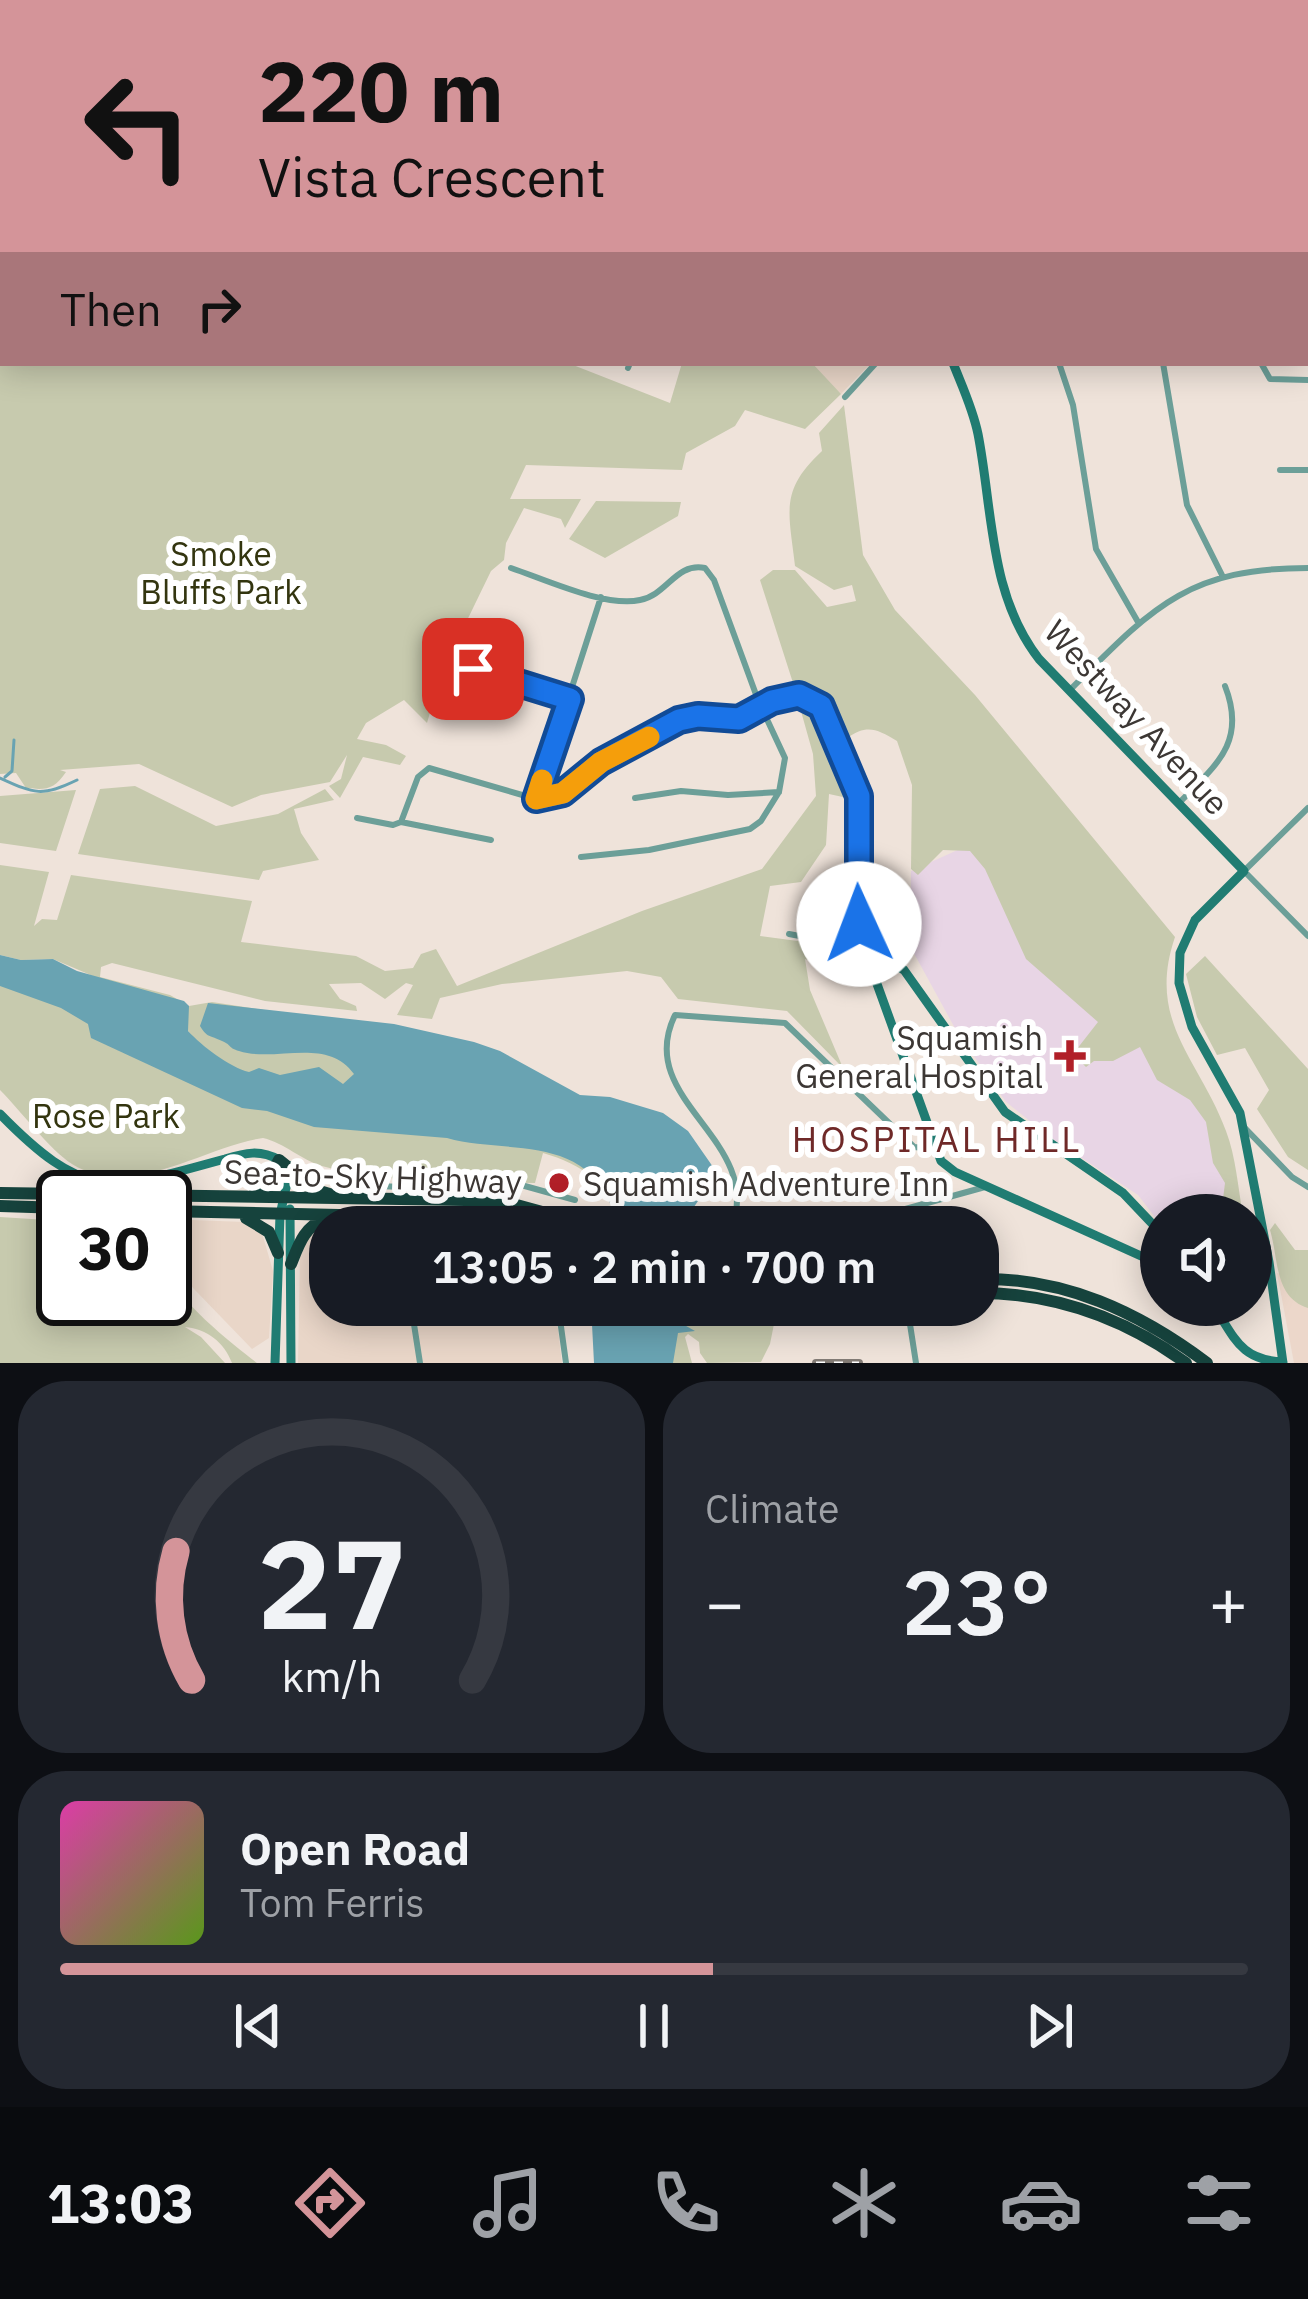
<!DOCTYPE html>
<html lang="en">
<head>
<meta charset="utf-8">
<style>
  body { margin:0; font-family:"IBM Plex Sans",sans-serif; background:#242831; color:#f1f3f6; height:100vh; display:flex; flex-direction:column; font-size:45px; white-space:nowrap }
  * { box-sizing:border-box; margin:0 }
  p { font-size:39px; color:#9ea1a6 }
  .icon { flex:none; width:66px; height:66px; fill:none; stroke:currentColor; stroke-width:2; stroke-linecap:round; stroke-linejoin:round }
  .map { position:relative; height:1363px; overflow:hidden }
  .panel { display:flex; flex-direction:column; gap:18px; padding:18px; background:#0d0f14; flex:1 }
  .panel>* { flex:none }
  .guide { position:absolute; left:0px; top:0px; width:1308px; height:366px; box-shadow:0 6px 30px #0003; background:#d49499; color:#111; overflow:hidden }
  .controls { position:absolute; left:1140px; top:1194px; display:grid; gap:24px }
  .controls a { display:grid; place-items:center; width:132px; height:132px; border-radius:50%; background:#171b24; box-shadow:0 6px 30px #0003; font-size:60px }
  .speed { position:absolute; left:36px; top:1170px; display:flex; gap:24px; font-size:60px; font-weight:700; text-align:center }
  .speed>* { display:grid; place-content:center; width:156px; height:156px; border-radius:50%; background:#171b24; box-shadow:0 6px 30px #0003; line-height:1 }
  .speed .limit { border:6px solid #111; border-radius:18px; background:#fff; color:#111 }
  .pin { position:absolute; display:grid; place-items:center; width:102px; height:102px; color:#fff; margin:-51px; border-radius:24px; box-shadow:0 6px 18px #0006 }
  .me { position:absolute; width:132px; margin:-66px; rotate:358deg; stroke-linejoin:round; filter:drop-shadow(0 0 9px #0008) }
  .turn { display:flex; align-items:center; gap:42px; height:252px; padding:0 60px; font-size:54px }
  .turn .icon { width:156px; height:156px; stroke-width:2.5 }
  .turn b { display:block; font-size:84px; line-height:102px }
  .then { display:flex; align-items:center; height:114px; padding:0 60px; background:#0003; gap:24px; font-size:45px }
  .big { font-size:90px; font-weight:600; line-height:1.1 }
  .panel .widget { flex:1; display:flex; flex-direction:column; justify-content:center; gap:18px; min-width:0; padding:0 42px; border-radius:48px; background:#242831 }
  .panel .dial { align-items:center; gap:0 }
  .dial svg { height:312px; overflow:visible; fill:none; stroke:#363941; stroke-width:7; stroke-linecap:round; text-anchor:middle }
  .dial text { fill:#f1f3f6; stroke:none }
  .song { display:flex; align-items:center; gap:36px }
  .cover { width:144px; height:144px; border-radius:18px; background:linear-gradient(135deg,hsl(320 70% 55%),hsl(90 70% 35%)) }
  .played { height:12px; border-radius:6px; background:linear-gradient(90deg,#d49499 55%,#363941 55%) }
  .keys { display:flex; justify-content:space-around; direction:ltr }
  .heat { display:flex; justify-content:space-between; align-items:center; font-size:66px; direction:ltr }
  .panel .tiles { flex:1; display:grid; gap:18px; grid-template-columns:1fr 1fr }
  .widget:last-child { grid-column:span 2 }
  .trip { position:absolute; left:309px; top:1206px; width:690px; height:120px; border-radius:48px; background:#171b24; box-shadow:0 6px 30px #0003; font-weight:600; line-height:120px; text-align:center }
  .tabs { display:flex; height:192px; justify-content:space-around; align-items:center; background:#090b0e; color:#9ea1a6 }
  .tabs .icon { width:84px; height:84px }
  .tabs .on { color:#d49499 }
  .tabs b { font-size:54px; color:#f1f3f6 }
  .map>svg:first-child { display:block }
  .built { fill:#e9d6c8 }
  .education { fill:#ecd7ca }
  .medical { fill:#e8d5e5 }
  .green { fill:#c7caae }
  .water { fill:#69a3b2 }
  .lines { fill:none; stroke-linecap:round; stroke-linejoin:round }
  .stream { stroke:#69a3b2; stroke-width:3 }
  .street { stroke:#6c9f98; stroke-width:6 }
  .secondary { stroke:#207c72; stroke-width:9 }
  .highway { stroke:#16433d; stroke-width:12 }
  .rail-casing { stroke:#827b75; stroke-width:8 }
  .rail { stroke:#fff; stroke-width:3; stroke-dasharray:9; stroke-linecap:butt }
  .route-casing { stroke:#114b97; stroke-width:30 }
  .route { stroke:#1a73e8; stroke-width:21 }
  .slow { stroke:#f59e0b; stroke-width:21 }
  .poi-dot { fill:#b11f28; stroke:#fff; stroke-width:4.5 }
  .labels { text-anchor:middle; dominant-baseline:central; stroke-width:12; stroke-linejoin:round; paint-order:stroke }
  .park-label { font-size:33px; fill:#33350f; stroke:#fff }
  .street-label { font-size:33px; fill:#3c3734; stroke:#fff }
  .poi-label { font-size:33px; fill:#3c3734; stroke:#fff; text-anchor:end }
  .neighbourhood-label { font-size:36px; letter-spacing:3px; fill:#6f2928; stroke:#fff }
</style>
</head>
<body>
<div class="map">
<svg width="1308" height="1363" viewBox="0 0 1308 1363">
  <rect width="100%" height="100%" fill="#efe3da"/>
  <path class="built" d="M 813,363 L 871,363 L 841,394 L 813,368 Z
    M 165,1219 L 245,1222 L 262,1233 L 273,1271 L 269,1338 L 252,1349 L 165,1259 Z
    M 342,1222 L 519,1227 L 330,1227 L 330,1305 L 555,1305 L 562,1363 L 298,1363 L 300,1257 L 305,1239 L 317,1228 Z"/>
  <path class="education" d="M 1277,1273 L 1308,1280 L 1308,1363 L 1294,1363 Z"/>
  <path class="medical" d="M 971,844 L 1187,1080 L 1218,1141 L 1236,1215 L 1161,1215 L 1161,1225 L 1138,1195 L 1050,1137 L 1006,1102 L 957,1032 L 910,946 L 911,871 Z"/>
  <path class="green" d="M 0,0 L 535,0 L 3,3 L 3,363 L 568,363 L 670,403 L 682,363 L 812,363 L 841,394 L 805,429 L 745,410 L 735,426 L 686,453 L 682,470 L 526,465 L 510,499 L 581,499 L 565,528 L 561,519 L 524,508 L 506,543 L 504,560 L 491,571 L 441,674 L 427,723 L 404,700 L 366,723 L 357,739 L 386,745 L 406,756 L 400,765 L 363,757 L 340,798 L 329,786 L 341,779 L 347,755 L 330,782 L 261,795 L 232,807 L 139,764 L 60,770 L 66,772 C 54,790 46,790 26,788 L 16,773 L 0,774 Z
    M 844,405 L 863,555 L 895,610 L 975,695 L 1175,937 C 1146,1022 1199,1058 1226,1131 C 1236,1157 1238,1188 1243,1215 L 1221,1215 L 1225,1183 L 1213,1163 L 1206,1122 L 1190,1100 L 1157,1080 L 1140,1047 L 1113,1061 L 1094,1061 L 1086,1067 L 1073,1054 L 1098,1022 L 1026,959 L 985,869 L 970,851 L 943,850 L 918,875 L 911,869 L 912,785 L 897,741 C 877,729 867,724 847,738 L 819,693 L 794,686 L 760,580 L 773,570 L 795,570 L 827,607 L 856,601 L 852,585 L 834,590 L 795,566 C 789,512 779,491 822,451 L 819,433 Z
    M 596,501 L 681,502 L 678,516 L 605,558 L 569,539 Z
    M 799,704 C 831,721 840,767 852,799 L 829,794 L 826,845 L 801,882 L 770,886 L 760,936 L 850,948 L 860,976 L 805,959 L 810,990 L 843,1068 L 787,1011 L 678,999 L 661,977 L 627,971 L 502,984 L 440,998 L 432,1019 L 397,1015 L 413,985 L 406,983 L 385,999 L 361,983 L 329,984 L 340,999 L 356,1006 L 357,1011 L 265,1001 L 112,963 L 101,967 L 100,977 L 170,995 L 189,1006 L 212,1002 L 310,1017 L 335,1050 L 406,1095 L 250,1083 L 194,1039 L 188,1031 L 187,1016 L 53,959 L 21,960 L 0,955 L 0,865 L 49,872 L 34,926 L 42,919 L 57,920 L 71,875 L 252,901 L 241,942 L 356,956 L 385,971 L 413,968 L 421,954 L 436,949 L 457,986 L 642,911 L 762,869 L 816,796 L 813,754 Z
    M 135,786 L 216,826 L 278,814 L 325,789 L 334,800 L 294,809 L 301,833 L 319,860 L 263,871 L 259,880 L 78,854 L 100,789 Z
    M 76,790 L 56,851 L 0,843 L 0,796 Z
    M 1205,956 L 1308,1069 L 1308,1170 L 1288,1157 L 1257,1109 L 1269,1090 L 1245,1048 L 1217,1055 L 1197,1017 L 1186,974 Z
    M 0,980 L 185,1060 L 570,1142 L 656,1227 L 620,1227 C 614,1184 581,1164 543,1153 L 535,1183 C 463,1181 391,1185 322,1166 C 301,1160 285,1143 263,1138 C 205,1146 131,1201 72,1164 C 51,1151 19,1109 0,1090 Z
    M 0,1217 L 63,1221 L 63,1299 L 165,1299 L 165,1267 C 174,1298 231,1343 257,1363 L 232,1363 C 224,1342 207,1329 185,1327 L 201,1337 L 225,1363 L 0,1363 Z
    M 1275,1223 L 1295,1250 L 1308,1250 L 1308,1308 C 1274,1297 1279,1260 1270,1230 Z
    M 651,1305 L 776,1305 L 777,1309 L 770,1344 L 761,1362 L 707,1363 L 700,1353 L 699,1342 L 688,1334 L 685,1337 L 692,1363 L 650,1363 Z"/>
  <path class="water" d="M 0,955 L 21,960 L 53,959 L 77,971 L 184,1001 L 189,1006 L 188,1031 C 202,1046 229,1067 249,1072 L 259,1068 L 280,1075 L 319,1067 L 343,1084 L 354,1074 C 327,1036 275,1063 239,1051 C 228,1048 232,1045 222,1041 C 210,1035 207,1038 200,1026 L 208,1003 L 394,1024 L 474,1042 L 500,1051 L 580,1095 L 610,1097 L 663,1113 L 688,1131 L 720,1177 C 703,1188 694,1210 680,1227 L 620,1227 C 619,1216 614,1211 609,1201 C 580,1134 502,1154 447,1138 L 314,1127 L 267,1111 L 242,1108 L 91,1038 L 88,1024 L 61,1008 L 0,986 Z
    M 668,1305 L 672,1318 L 695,1331 L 678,1333 L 673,1363 L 594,1363 L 591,1305 Z"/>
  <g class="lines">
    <path class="stream" d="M 5,777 L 12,771 L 14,740
      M 0,778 C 35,794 42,797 77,780"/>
    <path class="street" d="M 947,0 L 947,3
      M 1042,0 L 1042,3
      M 1133,0 L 1134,3
      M 1229,0 L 1230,3
      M 603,3 L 604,0
      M 765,3 L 765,0
      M 1305,216 L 1308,222
      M 1059,363 L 1073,405 L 1096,549 L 1138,622
      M 1163,363 L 1187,505 L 1222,575
      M 1261,363 L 1270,379 L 1308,380
      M 628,368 L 630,363
      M 845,397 L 876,363
      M 1280,470 L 1308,470
      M 511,568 C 544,579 606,608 640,600 C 667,595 676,562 705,568 L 714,580 L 758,700 L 785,758 L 779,792 L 761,821 L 750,829 L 649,850 L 581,857
      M 601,597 L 536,799 L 563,793 L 601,762 L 679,720 C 701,714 722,724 744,718 C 765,711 779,691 803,696 C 827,700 856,776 859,799 C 865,849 854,898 864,948 L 789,934
      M 466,669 L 570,699
      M 1071,689 C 1152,608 1187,568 1308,568
      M 635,798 L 681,791 L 728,795 L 779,792
      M 1180,802 C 1216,765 1247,742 1225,686
      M 1308,808 L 1244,871 L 1308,936
      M 357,818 L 393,825 L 401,822 L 418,777 L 429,768 L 536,799
      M 401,822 L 491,840
      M 1243,1126 L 1292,1177 L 1308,1187
      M 291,1164 L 345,1182 L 376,1186 L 488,1190 L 514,1183 L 575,1200
      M 844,1226 L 985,1187
      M 732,1227 C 764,1138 633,1101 675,1015 L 785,1023 L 914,1147 L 934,1149
      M 411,1305 L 420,1363
      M 558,1305 L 566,1363
      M 907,1305 L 916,1363"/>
    <path class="secondary" d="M 852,0 L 852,3
      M 953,363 C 962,386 973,409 978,434 C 993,511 989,595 1039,659 L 1244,871 L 1195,920 L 1180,953 L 1179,983 L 1192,1027 L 1240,1113 L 1269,1262 L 1283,1363
      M 864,948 L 941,1161 L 955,1172 L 1161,1265
      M 864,948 L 904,970 L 1005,1112 L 1123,1193 L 1161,1233
      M 0,1114 C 89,1205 113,1189 225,1159 C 245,1153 260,1149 279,1160 L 287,1183 L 280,1215 L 275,1363
      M 290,1209 L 291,1363
      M 1213,1305 C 1235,1338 1240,1360 1283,1362"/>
    <path class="highway" d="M 0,1193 L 465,1200 L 513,1204 L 597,1227
      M 252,1196 L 267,1183 L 279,1160 L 316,1190 L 333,1195
      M 0,1206 L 63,1208
      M 165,1211 L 508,1219 L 553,1227
      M 246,1218 L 269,1232 L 278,1253
      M 291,1264 C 299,1244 304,1227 325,1219
      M 978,1279 C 1064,1277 1139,1312 1207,1363
      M 978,1293 C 1055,1293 1124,1318 1186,1363"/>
    <defs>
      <path id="rail" d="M 816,1363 L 859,1363"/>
    </defs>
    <use href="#rail" class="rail-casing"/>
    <use href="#rail" class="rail"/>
  </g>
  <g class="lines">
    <defs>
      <path id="route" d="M 473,669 L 570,699 L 536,799 L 563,793 L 601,762 L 679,720 L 698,716 L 739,719 L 772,701 L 799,695 L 821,706 L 859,796 L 859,924"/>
    </defs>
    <use href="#route" class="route-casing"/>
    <use href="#route" class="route"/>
    <path class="slow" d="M 542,780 L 536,799 L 563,793 L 601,762 L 649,737"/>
  </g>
  <g class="poi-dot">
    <path d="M1064 1038h12v12h12v12h-12v12h-12v-12h-12v-12h12z"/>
    <circle cx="559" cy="1183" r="12"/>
  </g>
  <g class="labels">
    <g class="park-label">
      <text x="221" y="553">Smoke<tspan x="221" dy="38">Bluffs Park</tspan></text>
      <text x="106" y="1115">Rose Park</text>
    </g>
    <g class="street-label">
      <text transform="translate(1137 717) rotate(47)">Westway Avenue</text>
      <text transform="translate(373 1176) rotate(2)">Sea-to-Sky Highway</text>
    </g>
    <g class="poi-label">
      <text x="1043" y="1037">Squamish<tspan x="1043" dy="38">General Hospital</tspan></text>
      <text x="583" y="1183" text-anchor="start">Squamish Adventure Inn</text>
    </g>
    <g class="neighbourhood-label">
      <text x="937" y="1138">HOSPITAL HILL</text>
    </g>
  </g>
</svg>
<div class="controls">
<a><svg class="icon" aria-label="sound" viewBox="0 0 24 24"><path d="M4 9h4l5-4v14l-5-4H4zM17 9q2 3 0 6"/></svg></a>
</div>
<div class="speed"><div class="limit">30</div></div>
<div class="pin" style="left:473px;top:669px;background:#d93025"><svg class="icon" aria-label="arrive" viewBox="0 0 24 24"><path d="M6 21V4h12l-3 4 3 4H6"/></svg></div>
<svg class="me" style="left:859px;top:924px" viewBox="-20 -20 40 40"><circle r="19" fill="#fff"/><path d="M0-13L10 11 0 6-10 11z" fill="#1a73e8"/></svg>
<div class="trip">13:05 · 2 min · 700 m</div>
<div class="guide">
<div class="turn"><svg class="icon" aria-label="left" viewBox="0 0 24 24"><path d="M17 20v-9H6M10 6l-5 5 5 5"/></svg><div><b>220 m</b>Vista Crescent</div></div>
<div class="then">Then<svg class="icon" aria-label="right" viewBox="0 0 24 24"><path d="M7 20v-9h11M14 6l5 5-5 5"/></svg></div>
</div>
</div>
<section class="panel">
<div class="tiles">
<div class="widget dial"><svg viewBox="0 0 100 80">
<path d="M14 69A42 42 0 1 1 86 69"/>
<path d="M14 69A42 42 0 0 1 10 36" stroke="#d49499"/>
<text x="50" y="56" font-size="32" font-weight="700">27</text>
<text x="50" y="72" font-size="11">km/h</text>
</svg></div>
<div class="widget"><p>Climate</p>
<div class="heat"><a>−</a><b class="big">23°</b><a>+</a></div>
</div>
<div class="widget">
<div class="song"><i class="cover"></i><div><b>Open Road</b><p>Tom Ferris</p></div></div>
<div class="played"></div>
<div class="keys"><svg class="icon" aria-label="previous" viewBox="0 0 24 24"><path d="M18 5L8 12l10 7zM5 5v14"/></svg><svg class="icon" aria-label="pause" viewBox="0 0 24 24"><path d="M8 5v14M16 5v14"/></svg><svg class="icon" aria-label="next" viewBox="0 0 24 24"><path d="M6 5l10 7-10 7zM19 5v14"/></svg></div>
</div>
</div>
</section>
<nav class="tabs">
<b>13:03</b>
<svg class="icon on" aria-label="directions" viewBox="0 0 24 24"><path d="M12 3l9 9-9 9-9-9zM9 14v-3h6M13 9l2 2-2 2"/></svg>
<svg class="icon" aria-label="music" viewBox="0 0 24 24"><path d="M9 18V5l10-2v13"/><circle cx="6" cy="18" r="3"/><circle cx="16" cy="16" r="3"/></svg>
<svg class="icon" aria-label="phone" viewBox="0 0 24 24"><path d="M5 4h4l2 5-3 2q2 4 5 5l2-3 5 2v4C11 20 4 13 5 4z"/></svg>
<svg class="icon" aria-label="climate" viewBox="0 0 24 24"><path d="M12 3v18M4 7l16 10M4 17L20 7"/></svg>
<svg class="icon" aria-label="car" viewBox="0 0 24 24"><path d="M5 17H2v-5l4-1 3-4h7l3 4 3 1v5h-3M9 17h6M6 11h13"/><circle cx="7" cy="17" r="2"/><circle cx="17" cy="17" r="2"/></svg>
<svg class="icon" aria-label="filters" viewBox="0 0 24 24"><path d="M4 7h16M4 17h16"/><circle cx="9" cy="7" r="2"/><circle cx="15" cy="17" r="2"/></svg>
</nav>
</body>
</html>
